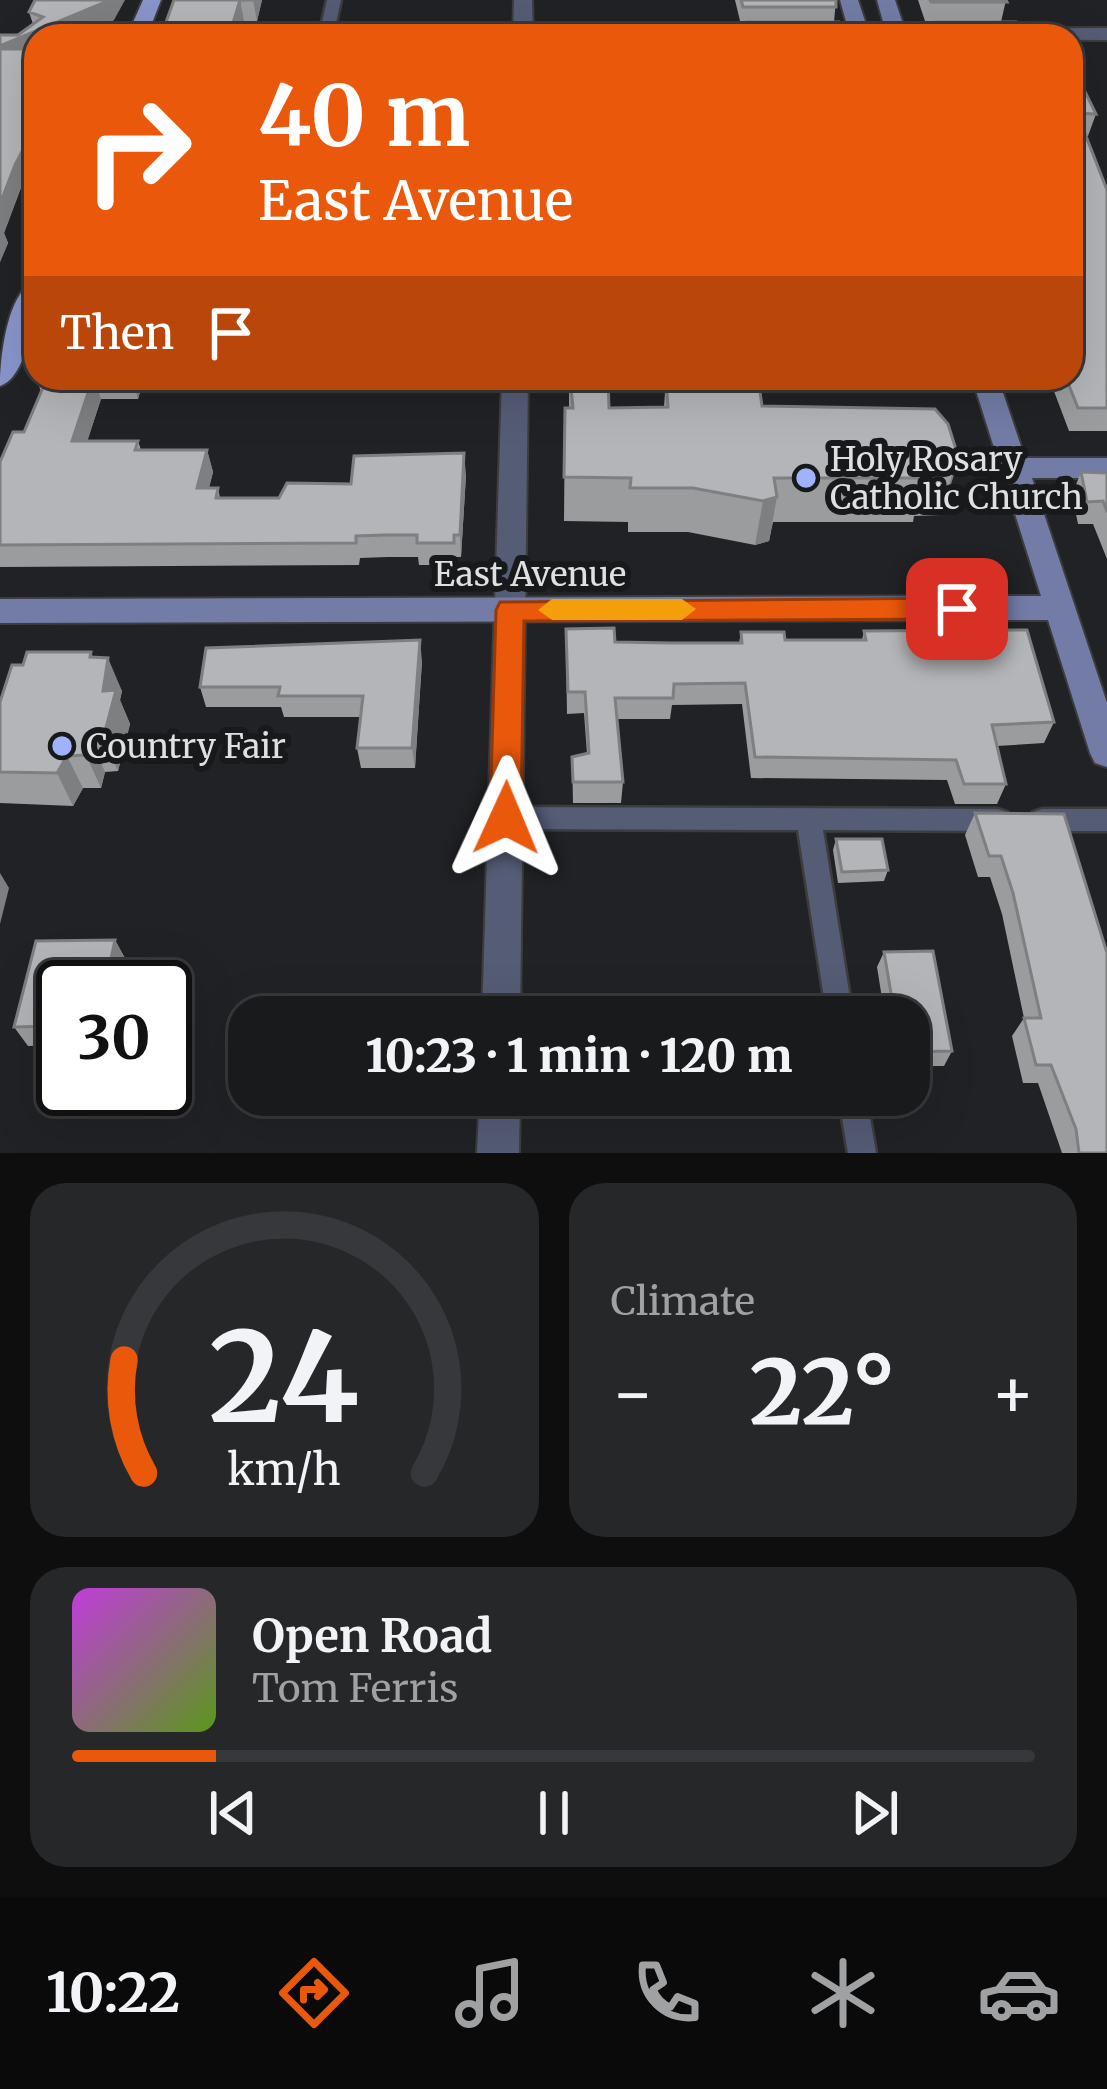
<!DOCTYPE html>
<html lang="en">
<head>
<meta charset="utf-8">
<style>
  body { margin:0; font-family:Merriweather,serif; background:#262729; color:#f1f3f6; height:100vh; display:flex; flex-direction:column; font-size:45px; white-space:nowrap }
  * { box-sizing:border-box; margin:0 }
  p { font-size:39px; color:#9fa1a3 }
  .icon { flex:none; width:66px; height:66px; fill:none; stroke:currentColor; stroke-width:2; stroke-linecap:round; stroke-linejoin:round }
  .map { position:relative; height:1153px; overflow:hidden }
  .sheet { display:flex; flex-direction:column; gap:30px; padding:30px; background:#0e0e0f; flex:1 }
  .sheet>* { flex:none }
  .hud { position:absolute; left:24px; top:24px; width:1059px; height:366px; border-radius:36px; box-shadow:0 12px 48px #0002,0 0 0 3px #37383b; background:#ea580c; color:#fff; overflow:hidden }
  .speed { position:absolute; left:36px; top:960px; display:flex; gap:24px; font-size:60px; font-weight:700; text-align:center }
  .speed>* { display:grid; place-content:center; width:156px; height:156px; border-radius:50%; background:#191a1c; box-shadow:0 12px 48px #0002,0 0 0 3px #37383b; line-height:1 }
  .speed .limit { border:6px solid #111; border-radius:18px; background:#fff; color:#111 }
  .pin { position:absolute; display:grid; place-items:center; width:102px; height:102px; color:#fff; margin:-51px; border-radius:24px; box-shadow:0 6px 18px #0006 }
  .me { position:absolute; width:132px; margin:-66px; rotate:1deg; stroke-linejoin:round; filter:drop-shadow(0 0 9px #0008) }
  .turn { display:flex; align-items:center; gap:42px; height:252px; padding:0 36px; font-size:54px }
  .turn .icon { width:156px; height:156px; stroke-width:2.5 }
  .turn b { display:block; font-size:84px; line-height:102px }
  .then { display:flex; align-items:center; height:114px; padding:0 36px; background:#0003; gap:24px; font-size:45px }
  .big { font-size:90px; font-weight:800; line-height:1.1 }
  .sheet .card { flex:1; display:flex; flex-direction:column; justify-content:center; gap:18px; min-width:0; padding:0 42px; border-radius:36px; background:#262729 }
  .sheet .dial { align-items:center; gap:0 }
  .dial svg { height:312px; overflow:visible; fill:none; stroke:#37383b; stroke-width:7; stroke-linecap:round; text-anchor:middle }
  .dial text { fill:#f1f3f6; stroke:none }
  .song { display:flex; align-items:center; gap:36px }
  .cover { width:144px; height:144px; border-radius:18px; background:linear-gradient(135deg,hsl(290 70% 55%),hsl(90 70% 35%)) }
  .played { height:12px; border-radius:6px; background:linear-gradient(90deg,#ea580c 15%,#37383b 15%) }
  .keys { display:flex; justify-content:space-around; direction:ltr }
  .heat { display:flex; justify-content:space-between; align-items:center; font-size:66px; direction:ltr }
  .sheet .tiles { flex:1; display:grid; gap:30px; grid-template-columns:1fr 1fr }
  .card:last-child { grid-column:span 2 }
  .trip { position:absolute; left:228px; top:996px; width:702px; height:120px; border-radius:36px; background:#191a1c; box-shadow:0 12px 48px #0002,0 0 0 3px #37383b; font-weight:800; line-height:120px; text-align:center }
  .tab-bar { display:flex; height:192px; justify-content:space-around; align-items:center; background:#0a0a0b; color:#9fa1a3 }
  .tab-bar .icon { width:84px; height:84px }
  .tab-bar .selected { color:#ea580c }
  .tab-bar b { font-size:54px; color:#f1f3f6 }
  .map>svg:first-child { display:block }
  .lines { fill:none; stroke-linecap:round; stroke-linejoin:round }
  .lane-casing { stroke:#3c3d3f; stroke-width:5 }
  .street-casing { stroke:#3c3d3f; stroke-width:4 }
  .secondary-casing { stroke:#3c3d3f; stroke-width:4 }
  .primary-casing { stroke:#3c3d3f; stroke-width:4 }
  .lane { fill:#555c76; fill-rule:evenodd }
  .street { fill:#555c76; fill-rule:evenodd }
  .secondary { fill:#727ca6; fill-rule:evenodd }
  .primary { fill:#8995cb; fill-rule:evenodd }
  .wall { fill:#9b9c9e }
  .shaded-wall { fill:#7e7f81 }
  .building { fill:#b4b5b8; stroke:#7e7f81; stroke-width:3 }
  .route { fill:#ea580c; stroke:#983908; stroke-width:3 }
  .slow { fill:#f59e0b }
  .poi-dot { fill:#a1b2fd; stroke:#18191b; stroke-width:4.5 }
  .labels { text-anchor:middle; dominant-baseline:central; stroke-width:12; stroke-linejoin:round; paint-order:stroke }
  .poi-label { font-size:33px; fill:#dfe0e2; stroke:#18191b; text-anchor:start }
  .street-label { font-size:33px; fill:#dfe0e2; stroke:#18191b }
</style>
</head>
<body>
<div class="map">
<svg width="1107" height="1153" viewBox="0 0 1107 1153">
  <rect width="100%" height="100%" fill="#212225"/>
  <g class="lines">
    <defs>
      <path id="lane" d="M 327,0 L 341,0 L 333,36 L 319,36 Z
        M 506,807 L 998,809 L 1007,812 L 1010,820 L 1007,828 L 998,831 L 823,830 L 853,1017 L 827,1017 L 798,830 L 506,829 L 497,825 L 494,818 L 497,811 Z
        M 1042,809 L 1107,809 L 1107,831 L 1042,831 L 1033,828 L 1030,820 L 1033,812 Z
        M 838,1095 L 866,1095 L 876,1153 L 848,1153 Z"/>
      <path id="street" d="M 514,0 L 532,0 L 533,36 L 513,36 Z
        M 1107,28 L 1107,40 L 613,36 L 623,30 Z
        M 502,378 L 528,378 L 520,1017 L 482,1017 Z
        M 480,1095 L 520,1095 L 519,1153 L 477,1153 Z"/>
      <path id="secondary" d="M 840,0 L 858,0 L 870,36 L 850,36 Z
        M 877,0 L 895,0 L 907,36 L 887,36 Z
        M 972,378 L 998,378 L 1025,458 L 1107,458 L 1107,478 L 1032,478 L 1107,703 L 1107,767 L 1095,763 L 1090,753 L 1048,620 L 0,623 L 0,599 L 1041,596 Z"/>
      <path id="primary" d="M 143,0 L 161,0 L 147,36 L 127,36 Z
        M 36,281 C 36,306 29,377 0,386 C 0,359 7,290 36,281 Z"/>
    </defs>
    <use href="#lane" class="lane-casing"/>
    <use href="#street" class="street-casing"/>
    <use href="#secondary" class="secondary-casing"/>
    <use href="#primary" class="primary-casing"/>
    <use href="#lane" class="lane"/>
    <use href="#street" class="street"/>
    <use href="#secondary" class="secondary"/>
    <use href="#primary" class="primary"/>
  </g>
  <path class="wall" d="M 174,0 L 262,0 L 257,21 L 244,21 L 239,36 L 161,36 Z
    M 735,0 L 836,0 L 834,22 L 843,36 L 745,36 L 747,25 L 741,25 Z
    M 918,0 L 1006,0 L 1001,22 L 1023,36 L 934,36 L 936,24 L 926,24 Z
    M 29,12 L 114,20 L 76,36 L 36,36 L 36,156 L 22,185 L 4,233 L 8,243 L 0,262 L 0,35 L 18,35 L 33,24 Z
    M 1071,63 L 1096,114 L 1088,136 L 1086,136 L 1107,190 L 1107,431 L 1069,431 L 1049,378 L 1071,378 Z
    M 36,377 L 144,378 L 138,399 L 101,399 L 87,441 L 138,441 L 141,450 L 207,450 L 213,472 L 209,488 L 218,488 L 220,498 L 279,498 L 351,484 L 466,475 L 461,557 L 456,557 L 456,565 L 419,565 L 418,557 L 388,557 L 360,558 L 359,565 L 0,567 L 0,462 L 24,432 L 41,392 Z
    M 211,378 L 256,378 L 254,388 L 214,389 Z
    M 569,378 L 608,378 L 609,408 L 664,407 L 666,378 L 874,378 L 872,386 L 759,387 L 762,406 L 959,459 L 940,515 L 914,516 L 913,522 L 773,522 L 769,541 L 755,545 L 688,532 L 628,532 L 628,522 L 564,521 L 565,408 L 569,408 Z
    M 1081,472 L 1107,473 L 1107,559 L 1093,524 L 1078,524 L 1072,495 Z
    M 864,631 L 1054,722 L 1044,743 L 997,746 L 1006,784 L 997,804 L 955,804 L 947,780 L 751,778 L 742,704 L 672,705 L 670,719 L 617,719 L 623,782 L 621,803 L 573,803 L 572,757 L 587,754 L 584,713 L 567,714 L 566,650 L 671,643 L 739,643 L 741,632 L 785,640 L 862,640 Z
    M 93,657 L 122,691 L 120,700 L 130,724 L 118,771 L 105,772 L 101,788 L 83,788 L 73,806 L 0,803 L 0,702 Z
    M 422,661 L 415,768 L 361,768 L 357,748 L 360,717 L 284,717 L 281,707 L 206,707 L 200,687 Z
    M 975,813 L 1064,814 L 1107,1153 L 1062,1153 L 1038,1083 L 1023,1083 L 1012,1036 L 1024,1018 L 1002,914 L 990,877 L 978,877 L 965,835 Z
    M 836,839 L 888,870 L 884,881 L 838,883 L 833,850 Z
    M 115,940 L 126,960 L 63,987 L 63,1045 L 28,1046 L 14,1027 Z
    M 884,952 L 952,1051 L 944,1066 L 909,1066 L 909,1017 L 885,1017 L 877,967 Z"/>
  <path class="shaded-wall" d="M 110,0 L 125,0 L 114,20 L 76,36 L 36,36 L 36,53 L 0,68 L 0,46 Z
    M 240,0 L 244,21 L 239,36 L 229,36 Z
    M 253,0 L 262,0 L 257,21 Z
    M 36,124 L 36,156 L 22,185 L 4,233 L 8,243 L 0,262 L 0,204 L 15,165 Z
    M 94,378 L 101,399 L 80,464 L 72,441 Z
    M 132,378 L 144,378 L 138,399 Z
    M 207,450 L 213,472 L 203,511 L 197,488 Z
    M 464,453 L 466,475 L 461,557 L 460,535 Z
    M 959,459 L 945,503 L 943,503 L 953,472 L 949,461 Z
    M 777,497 L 769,541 L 755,545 L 763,501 Z
    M 420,640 L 422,661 L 415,768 L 412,748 Z
    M 91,652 L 104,682 L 108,658 L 122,691 L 120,700 L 130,724 L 118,771 L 103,739 L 90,657 Z
    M 90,739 L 105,772 L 101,788 L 86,755 Z
    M 67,756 L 83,788 L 73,806 L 57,773 Z
    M 0,873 L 9,888 L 0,924 Z
    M 115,940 L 126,960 L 120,987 L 105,987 Z"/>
  <path class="building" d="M 35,0 L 110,0 L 0,46 L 0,35 L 18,35 L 43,17 L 29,12 Z
    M 174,0 L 253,0 L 240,0 L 229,36 L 161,36 Z
    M 741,0 L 836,0 L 836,7 L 743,7 Z
    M 930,0 L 1006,0 L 1007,2 L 931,2 Z
    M 747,22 L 839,22 L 843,36 L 751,36 Z
    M 937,22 L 1016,22 L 1023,36 L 942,36 Z
    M 580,24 L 608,36 L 580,36 Z
    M 0,49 L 36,49 L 36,124 L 15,165 L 0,204 Z
    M 1071,63 L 1096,114 L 1077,113 L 1107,190 L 1107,408 L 1078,408 L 1066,378 L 1071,378 Z
    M 47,378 L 93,378 L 72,441 L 138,441 L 135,450 L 207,450 L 197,488 L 218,488 L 216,498 L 279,498 L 287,483 L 351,484 L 354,456 L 464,453 L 460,535 L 454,535 L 454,543 L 417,543 L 417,535 L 385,535 L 356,536 L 356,543 L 0,545 L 0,462 L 13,432 L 24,432 Z
    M 570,378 L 608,378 L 609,408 L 668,407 L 666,378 L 758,378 L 762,406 L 935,409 L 948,424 L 959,459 L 949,461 L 953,472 L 927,473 L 926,478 L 774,478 L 777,497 L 763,501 L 693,488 L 630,488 L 631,478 L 564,477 L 565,408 L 573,408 Z
    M 1081,472 L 1107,473 L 1107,512 L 1103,501 L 1087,502 Z
    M 614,628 L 615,642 L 671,643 L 742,643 L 741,632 L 784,632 L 785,640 L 866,640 L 864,631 L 1027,630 L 1054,722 L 992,725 L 1006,784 L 964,784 L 956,760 L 755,757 L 745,683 L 674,684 L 673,698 L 615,698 L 623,782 L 573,782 L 572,757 L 589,753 L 585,692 L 568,692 L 566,629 Z
    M 420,640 L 412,748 L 357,748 L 363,696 L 278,696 L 280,687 L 200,687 L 206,648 Z
    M 27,652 L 91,652 L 90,657 L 108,658 L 103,691 L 116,690 L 103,739 L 90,739 L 86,755 L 67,756 L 57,773 L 0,772 L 0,702 L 12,665 L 23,665 Z
    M 975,813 L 1064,814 L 1107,953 L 1107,1153 L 1079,1153 L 1076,1129 L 1051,1065 L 1036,1065 L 1024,1018 L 1041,1018 L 1013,893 L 1001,856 L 989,856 Z
    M 836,839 L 882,839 L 888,870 L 842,872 Z
    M 115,940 L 105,987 L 63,987 L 63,1026 L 14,1027 L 36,941 Z
    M 933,951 L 952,1051 L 909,1052 L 909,1017 L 895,1017 L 884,952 Z"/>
  <path class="route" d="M 957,598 L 971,609 L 957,619 L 524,621 L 521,818 L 517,828 L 506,832 L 494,828 L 490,818 L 496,610 L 500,602 Z"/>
  <path class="slow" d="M 552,599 L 682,599 L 696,609 L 682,620 L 552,620 L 538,610 Z"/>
  <g class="poi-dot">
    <circle cx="806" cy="478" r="12"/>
    <circle cx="62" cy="746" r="12"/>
  </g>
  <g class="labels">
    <g class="poi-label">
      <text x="830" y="459">Holy Rosary<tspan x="830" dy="38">Catholic Church</tspan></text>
      <text x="86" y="746">Country Fair</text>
    </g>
    <g class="street-label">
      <text x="530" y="574">East Avenue</text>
    </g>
  </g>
</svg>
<div class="speed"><div class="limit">30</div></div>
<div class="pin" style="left:957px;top:609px;background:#d93025"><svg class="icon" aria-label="arrive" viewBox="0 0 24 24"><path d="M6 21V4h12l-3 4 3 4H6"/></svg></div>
<svg class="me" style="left:506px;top:818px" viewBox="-20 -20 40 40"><path d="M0-17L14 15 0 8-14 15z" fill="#ea580c" stroke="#fff" stroke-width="4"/></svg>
<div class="trip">10:23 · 1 min · 120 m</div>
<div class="hud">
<div class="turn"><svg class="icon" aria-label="right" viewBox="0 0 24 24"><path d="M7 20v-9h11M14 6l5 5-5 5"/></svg><div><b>40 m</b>East Avenue</div></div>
<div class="then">Then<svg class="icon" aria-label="arrive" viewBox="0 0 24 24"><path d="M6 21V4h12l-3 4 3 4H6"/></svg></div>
</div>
</div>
<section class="sheet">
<div class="tiles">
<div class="card dial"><svg viewBox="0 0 100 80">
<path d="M14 69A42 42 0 1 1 86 69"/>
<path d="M14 69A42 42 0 0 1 9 40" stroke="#ea580c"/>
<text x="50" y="56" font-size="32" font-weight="700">24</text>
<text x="50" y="72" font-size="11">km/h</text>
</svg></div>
<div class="card"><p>Climate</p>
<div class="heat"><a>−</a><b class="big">22°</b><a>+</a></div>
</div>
<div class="card">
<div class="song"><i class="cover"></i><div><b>Open Road</b><p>Tom Ferris</p></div></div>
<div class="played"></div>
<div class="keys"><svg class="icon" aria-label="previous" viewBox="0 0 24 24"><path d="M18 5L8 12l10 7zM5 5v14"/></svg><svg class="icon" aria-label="pause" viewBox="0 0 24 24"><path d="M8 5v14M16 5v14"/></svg><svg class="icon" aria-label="next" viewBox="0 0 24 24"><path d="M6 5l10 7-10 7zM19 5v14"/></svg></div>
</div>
</div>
</section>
<nav class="tab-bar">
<b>10:22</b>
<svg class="icon selected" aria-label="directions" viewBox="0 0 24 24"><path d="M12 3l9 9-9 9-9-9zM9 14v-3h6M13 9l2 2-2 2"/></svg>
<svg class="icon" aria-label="music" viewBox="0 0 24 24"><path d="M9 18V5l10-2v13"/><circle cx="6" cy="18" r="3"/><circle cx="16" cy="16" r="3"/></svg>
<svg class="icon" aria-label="phone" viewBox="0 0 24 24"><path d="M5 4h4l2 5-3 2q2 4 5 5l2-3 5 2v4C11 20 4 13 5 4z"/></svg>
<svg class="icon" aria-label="climate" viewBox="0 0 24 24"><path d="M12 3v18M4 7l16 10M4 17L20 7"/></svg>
<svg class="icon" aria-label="car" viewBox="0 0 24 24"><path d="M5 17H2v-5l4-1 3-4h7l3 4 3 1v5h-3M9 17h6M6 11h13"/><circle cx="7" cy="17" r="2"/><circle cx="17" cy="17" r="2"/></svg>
</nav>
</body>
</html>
